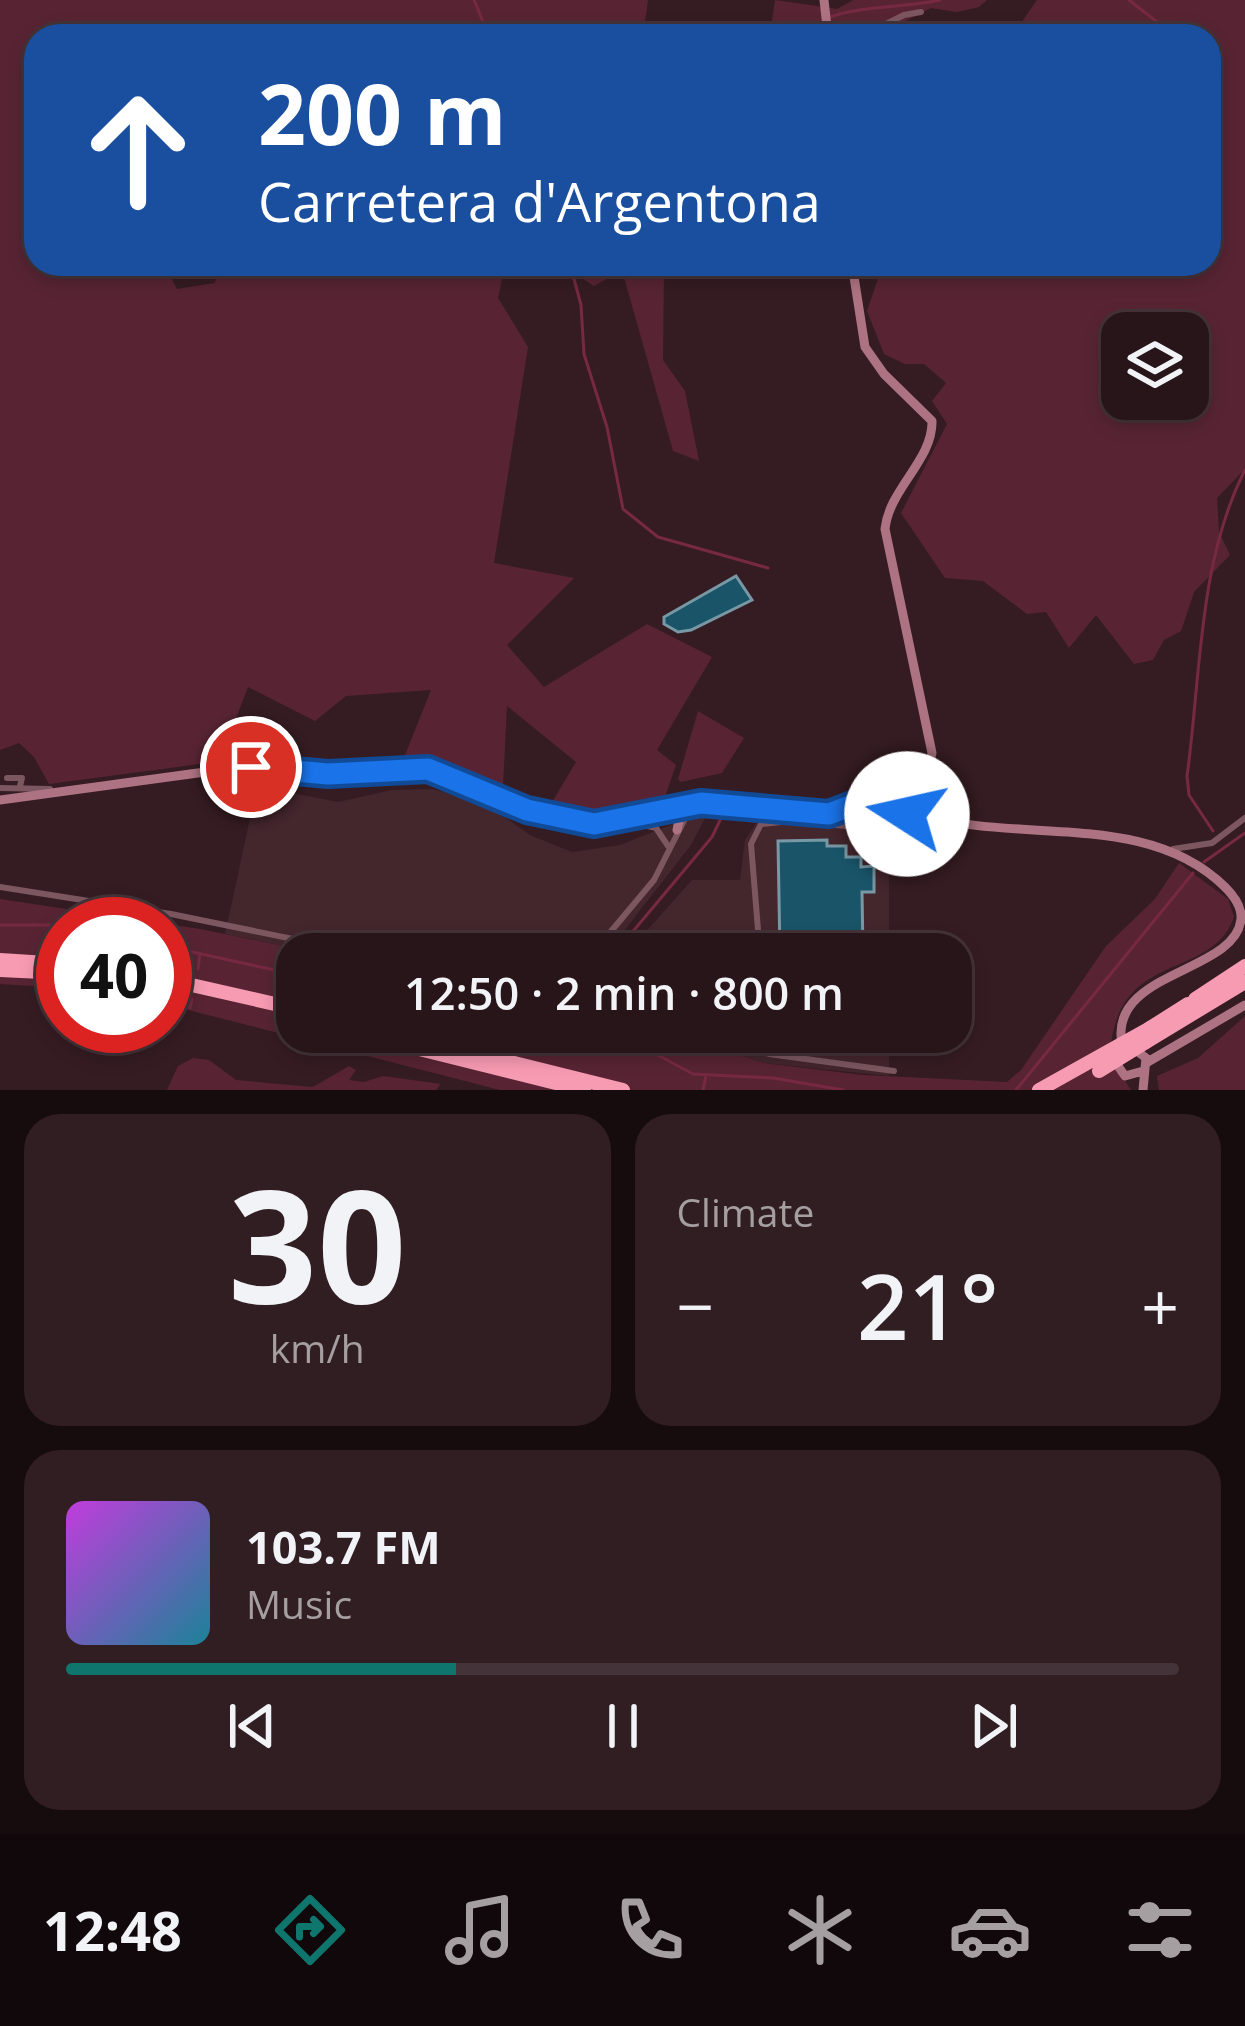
<!DOCTYPE html>
<html lang="en">
<head>
<meta charset="utf-8">
<style>
  body { margin:0; font-family:"Open Sans",sans-serif; background:#301e23; color:#f1f3f6; height:100vh; display:flex; flex-direction:column; font-size:45px; white-space:nowrap }
  * { box-sizing:border-box; margin:0 }
  p { font-size:39px; color:#a59fa2 }
  .icon { flex:none; width:66px; height:66px; fill:none; stroke:currentColor; stroke-width:2; stroke-linecap:round; stroke-linejoin:round }
  .map { position:relative; height:1090px; overflow:hidden }
  .side { display:flex; flex-direction:column; gap:24px; padding:24px; background:#160c0e; flex:1 }
  .side>* { flex:none }
  .top-card { position:absolute; left:24px; top:24px; width:1197px; height:252px; border-radius:36px; box-shadow:0 6px 18px #0003,0 0 0 3px #443439; background:#1a4fa0; color:#fff; overflow:hidden }
  .tools { position:absolute; left:1101px; top:312px; display:grid; gap:24px }
  .tools a { display:grid; place-items:center; width:108px; height:108px; border-radius:24px; background:#28151a; box-shadow:0 6px 18px #0003,0 0 0 3px #443439; font-size:60px }
  .speed { position:absolute; left:36px; top:897px; display:flex; gap:24px; font-size:60px; font-weight:700; text-align:center }
  .speed>* { display:grid; place-content:center; width:156px; height:156px; border-radius:50%; background:#28151a; box-shadow:0 6px 18px #0003,0 0 0 3px #443439; line-height:1 }
  .speed .limit { border:18px solid #d22; background:#fff; color:#111 }
  .pin { position:absolute; display:grid; place-items:center; width:102px; height:102px; color:#fff; margin:-51px; border:6px solid #fff; border-radius:50%; box-shadow:0 3px 12px #0007 }
  .me { position:absolute; width:132px; margin:-66px; rotate:280deg; stroke-linejoin:round; filter:drop-shadow(0 0 9px #0008) }
  .turn { display:flex; align-items:center; gap:42px; height:252px; padding:0 36px; font-size:54px }
  .turn .icon { width:156px; height:156px; stroke-width:2.5 }
  .turn b { display:block; font-size:84px; line-height:102px }
  .big { font-size:90px; font-weight:600; line-height:1.1 }
  .side .widget { flex:1; display:flex; flex-direction:column; justify-content:center; gap:18px; min-width:0; padding:0 42px; border-radius:36px; background:#301e23 }
  .side .dial { align-items:center; gap:0 }
  .dial b { font-size:156px; line-height:1 }
  .song { display:flex; align-items:center; gap:36px }
  .cover { width:144px; height:144px; border-radius:18px; background:linear-gradient(135deg,hsl(290 70% 55%),hsl(190 70% 35%)) }
  .played { height:12px; border-radius:6px; background:linear-gradient(90deg,#0f766e 35%,#443439 35%) }
  .keys { display:flex; justify-content:space-around; direction:ltr }
  .heat { display:flex; justify-content:space-between; align-items:center; font-size:66px; direction:ltr }
  .side .tiles { flex:1; display:grid; gap:24px; grid-template-columns:1fr 1fr }
  .widget:last-child { grid-column:span 2 }
  .trip { position:absolute; left:276px; top:933px; width:696px; height:120px; border-radius:36px; background:#28151a; box-shadow:0 6px 18px #0003,0 0 0 3px #443439; font-weight:600; line-height:120px; text-align:center }
  .tabs { display:flex; height:192px; justify-content:space-around; align-items:center; background:#10080a; color:#a59fa2 }
  .tabs .icon { width:84px; height:84px }
  .tabs .active { color:#0f766e }
  .tabs b { font-size:54px; color:#f1f3f6 }
  .map>svg:first-child { display:block }
  .built { fill:#44262d }
  .green { fill:#582434; fill-rule:evenodd }
  .lines { fill:none; stroke-linecap:round; stroke-linejoin:round }
  .stream { stroke:#772943; stroke-width:3 }
  .building { fill:#195468; stroke:#7898a5; stroke-width:3 }
  .street { stroke:#7c5760; stroke-width:6 }
  .secondary { stroke:#ae7382; stroke-width:9 }
  .highway { stroke:#f79bb3; stroke-width:14 }
  .highway-bridge { stroke:#f79bb3; stroke-width:14 }
  .route-casing { stroke:#114b97; stroke-width:30 }
  .route { stroke:#1a73e8; stroke-width:21 }
</style>
</head>
<body>
<div class="map">
<svg width="1245" height="1090" viewBox="0 0 1245 1090">
  <rect width="100%" height="100%" fill="#351c22"/>
  <path class="built" d="M 257,786 L 338,802 L 392,790 L 432,789 L 485,803 L 530,835 L 572,852 L 620,845 L 701,813 L 705,818 L 691,845 L 606,954 L 323,954 L 225,934 Z
    M 761,816 L 889,835 L 889,954 L 626,954 L 692,880 L 740,880 L 745,840 Z
    M 668,1032 L 889,1032 L 889,1076 L 764,1063 Z"/>
  <path class="green" d="M 0,0 L 648,0 L 643,36 L 36,36 L 36,264 L 164,264 L 177,289 L 214,283 L 227,264 L 505,264 L 498,298 L 528,347 L 494,563 L 574,578 L 507,645 L 544,687 L 647,624 L 712,657 L 657,750 L 676,765 L 665,797 L 596,814 L 548,809 L 576,762 L 507,706 L 503,786 L 437,758 L 403,760 L 431,690 L 346,696 L 315,721 L 248,687 L 231,731 L 230,760 L 49,784 L 34,757 L 19,743 L 0,750 Z
    M 775,0 L 837,9 L 853,0 L 987,0 L 979,7 L 957,12 L 931,8 L 884,32 L 765,36 L 770,34 Z
    M 1037,0 L 1245,0 L 1245,469 L 1217,498 L 1219,532 L 1230,555 L 1194,592 L 1181,631 L 1164,640 L 1153,660 L 1134,664 L 1096,615 L 1069,648 L 1046,612 L 1027,614 L 983,581 L 945,578 L 901,513 L 947,424 L 932,401 L 946,383 L 924,364 L 905,364 L 884,354 L 867,311 L 883,264 L 1209,264 L 1209,36 L 1012,36 ZM 1122,333 L 1188,333 L 1188,399 L 1122,399 Z
    M 559,264 L 664,264 L 663,360 L 685,391 L 699,461 L 673,451 L 622,270 L 594,286 Z
    M 698,711 L 744,738 L 722,773 L 681,782 L 678,779 Z
    M 1179,863 L 1228,899 L 1234,917 C 1211,983 1114,947 1110,1058 L 1131,1090 L 500,1090 L 165,1004 L 165,924 L 63,924 L 63,988 L 0,984 L 0,899 L 200,929 L 323,954 L 297,954 L 297,1032 L 668,1032 L 764,1063 L 863,1075 L 1007,1082 L 1021,1070 L 1106,946 L 1155,899 Z
    M 1245,1016 L 1245,1090 L 1159,1090 L 1157,1076 L 1198,1058 Z
    M 193,1058 L 209,1060 L 236,1080 L 313,1087 L 349,1066 L 356,1070 L 349,1080 L 364,1082 L 383,1076 L 441,1084 L 436,1090 L 167,1090 L 178,1066 Z"/>
  <g class="lines">
    <path class="stream" d="M 474,0 L 489,36
      M 1129,0 L 1175,36
      M 830,17 C 865,5 904,8 940,0
      M 776,36 L 819,22
      M 1209,65 L 1214,70
      M 570,264 L 581,305 L 584,354 L 607,427 L 623,509 L 658,537 L 768,568
      M 1213,831 L 1189,795 L 1187,776 C 1201,676 1198,562 1245,470
      M 1204,862 L 1245,833
      M 0,925 L 63,925
      M 165,946 L 297,975
      M 614,954 L 712,837 L 724,812
      M 198,969 L 200,953
      M 190,1008 L 192,999
      M 558,1032 L 612,1052 L 623,1048 L 652,1052 L 693,1074 L 773,1078 L 843,1090
      M 703,1090 L 706,1075
      M 1016,1090 L 1193,873"/>
  </g>
  <path class="building" d="M 736,576 L 752,600 L 691,630 L 678,632 L 664,624 L 664,617 Z
    M 827,840 L 827,846 L 846,846 L 846,857 L 861,857 L 861,867 L 874,866 L 874,892 L 862,892 L 863,952 L 780,954 L 778,841 Z"/>
  <g class="lines">
    <path class="street" d="M 862,36 L 904,15 L 921,12
      M 7,778 L 22,778 L 20,786
      M 0,788 L 50,789
      M 623,820 L 656,828 L 668,846
      M 1173,849 L 1212,843 L 1245,818
      M 0,887 L 171,914 L 366,954
      M 592,954 L 654,880 L 691,807
      M 760,954 L 751,844 L 761,824 L 791,821 L 889,830 L 911,815
      M 697,1032 L 769,1054 L 894,1071
      M 767,1032 L 769,1054"/>
    <path class="secondary" d="M 824,0 L 828,36
      M 852,264 L 865,347 L 884,374 L 932,421 C 933,460 889,489 885,529 L 932,753 L 921,809 L 909,815 L 898,805 L 906,789 L 917,790 L 923,798
      M 924,786 L 930,783 L 937,787 L 943,816 L 938,821
      M 0,800 L 227,769 L 329,774 L 428,769 L 527,810 L 594,824 L 701,803 L 829,814 L 884,791 L 905,790
      M 917,813 C 1015,846 1145,808 1225,887 C 1233,895 1242,907 1241,919 C 1236,973 1108,971 1122,1044
      M 677,830 L 682,807
      M 1133,1048 L 1146,1058 L 1143,1090
      M 1119,1056 L 1118,1066 L 1125,1076 L 1143,1071
      M 1146,1063 L 1245,1005"/>
    <path class="highway" d="M 0,960 L 63,964
      M 0,970 L 63,973
      M 165,979 L 297,1009
      M 1195,999 L 1245,966
      M 1150,1028 L 1188,1004
      M 351,1032 L 584,1090
      M 390,1032 L 623,1090
      M 1146,1042 L 1245,982"/>
    <path class="highway-bridge" d="M 1099,1071 L 1146,1042
      M 1039,1090 L 1150,1028"/>
  </g>
  <g class="lines">
    <defs>
      <path id="route" d="M 251,767 L 328,774 L 428,769 L 527,810 L 594,824 L 701,803 L 829,814 L 873,797 L 891,799 L 907,814"/>
    </defs>
    <use href="#route" class="route-casing"/>
    <use href="#route" class="route"/>
  </g>
</svg>
<div class="tools">
<a><svg class="icon" aria-label="layers" viewBox="0 0 24 24"><path d="M12 4l9 5-9 5-9-5zM3 14l9 5 9-5"/></svg></a>
</div>
<div class="speed"><div class="limit">40</div></div>
<div class="pin" style="left:251px;top:767px;background:#d93025"><svg class="icon" aria-label="arrive" viewBox="0 0 24 24"><path d="M6 21V4h12l-3 4 3 4H6"/></svg></div>
<svg class="me" style="left:907px;top:814px" viewBox="-20 -20 40 40"><circle r="19" fill="#fff"/><path d="M0-13L10 11 0 6-10 11z" fill="#1a73e8"/></svg>
<div class="trip">12:50 · 2 min · 800 m</div>
<div class="top-card">
<div class="turn"><svg class="icon" aria-label="ahead" viewBox="0 0 24 24"><path d="M12 20V5M6 11l6-6 6 6"/></svg><div><b>200 m</b>Carretera d'Argentona</div></div>
</div>
</div>
<section class="side">
<div class="tiles">
<div class="widget dial"><b>30</b><p>km/h</p></div>
<div class="widget"><p>Climate</p>
<div class="heat"><a>−</a><b class="big">21°</b><a>+</a></div>
</div>
<div class="widget">
<div class="song"><i class="cover"></i><div><b>103.7 FM</b><p>Music</p></div></div>
<div class="played"></div>
<div class="keys"><svg class="icon" aria-label="previous" viewBox="0 0 24 24"><path d="M18 5L8 12l10 7zM5 5v14"/></svg><svg class="icon" aria-label="pause" viewBox="0 0 24 24"><path d="M8 5v14M16 5v14"/></svg><svg class="icon" aria-label="next" viewBox="0 0 24 24"><path d="M6 5l10 7-10 7zM19 5v14"/></svg></div>
</div>
</div>
</section>
<nav class="tabs">
<b>12:48</b>
<svg class="icon active" aria-label="directions" viewBox="0 0 24 24"><path d="M12 3l9 9-9 9-9-9zM9 14v-3h6M13 9l2 2-2 2"/></svg>
<svg class="icon" aria-label="music" viewBox="0 0 24 24"><path d="M9 18V5l10-2v13"/><circle cx="6" cy="18" r="3"/><circle cx="16" cy="16" r="3"/></svg>
<svg class="icon" aria-label="phone" viewBox="0 0 24 24"><path d="M5 4h4l2 5-3 2q2 4 5 5l2-3 5 2v4C11 20 4 13 5 4z"/></svg>
<svg class="icon" aria-label="climate" viewBox="0 0 24 24"><path d="M12 3v18M4 7l16 10M4 17L20 7"/></svg>
<svg class="icon" aria-label="car" viewBox="0 0 24 24"><path d="M5 17H2v-5l4-1 3-4h7l3 4 3 1v5h-3M9 17h6M6 11h13"/><circle cx="7" cy="17" r="2"/><circle cx="17" cy="17" r="2"/></svg>
<svg class="icon" aria-label="filters" viewBox="0 0 24 24"><path d="M4 7h16M4 17h16"/><circle cx="9" cy="7" r="2"/><circle cx="15" cy="17" r="2"/></svg>
</nav>
</body>
</html>
